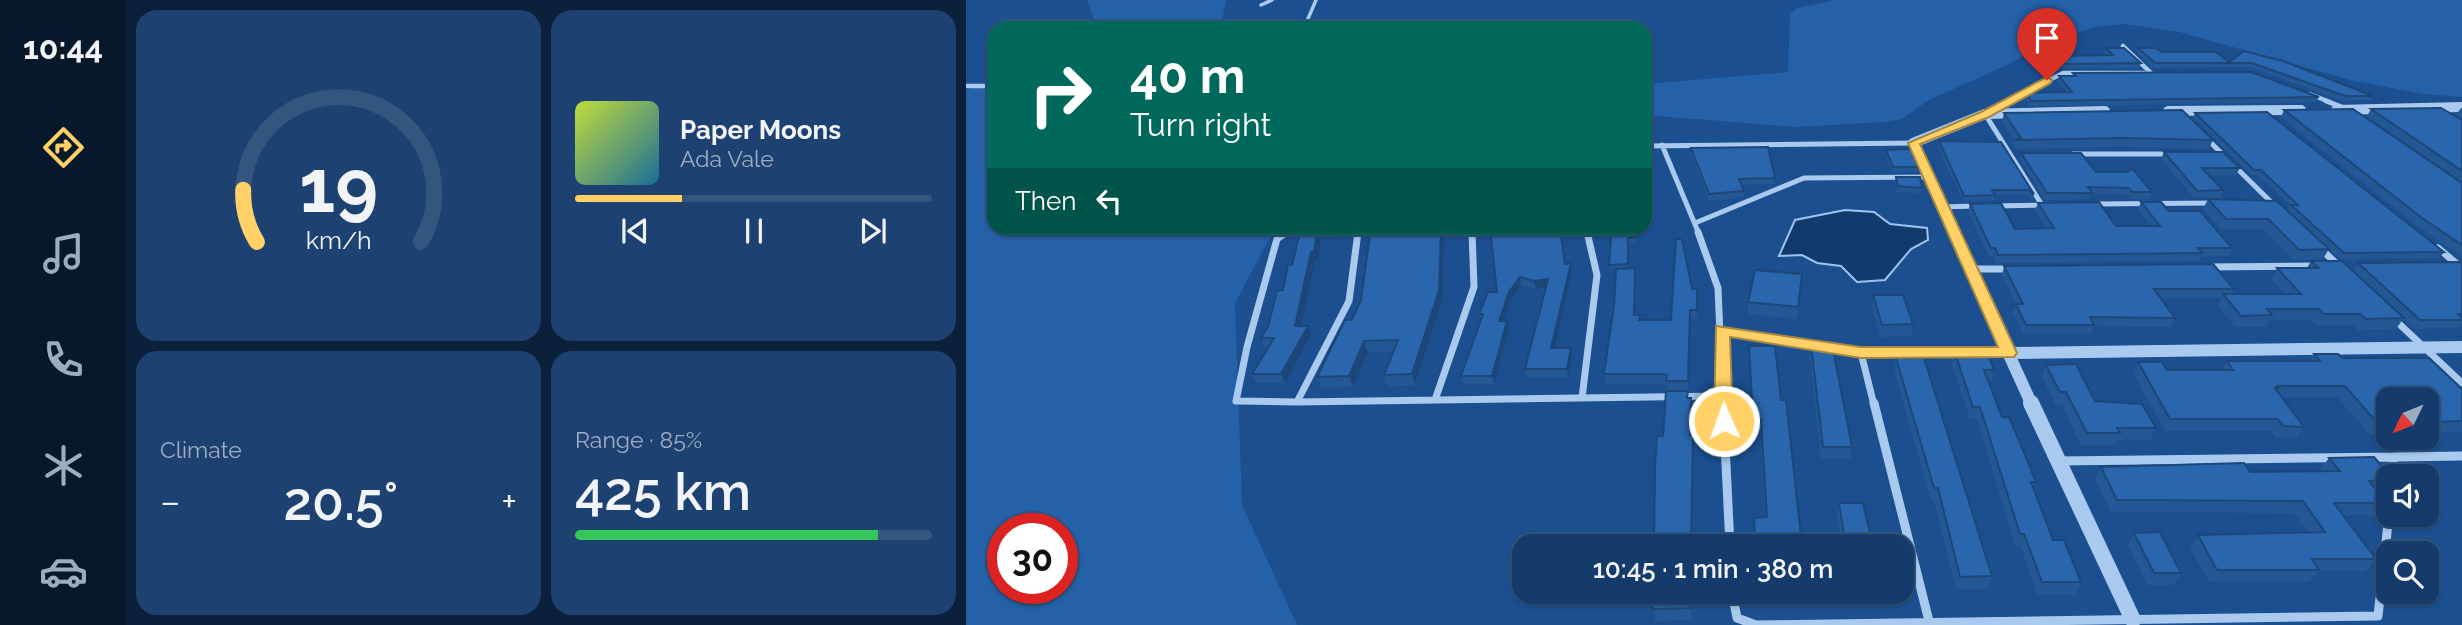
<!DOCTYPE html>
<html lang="en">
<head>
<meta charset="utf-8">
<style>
  body { margin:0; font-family:Raleway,sans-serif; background:#1d4271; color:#f1f3f6; height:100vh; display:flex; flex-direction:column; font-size:26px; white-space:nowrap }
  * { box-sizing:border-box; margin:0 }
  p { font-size:23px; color:#9dadc1 }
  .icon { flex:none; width:38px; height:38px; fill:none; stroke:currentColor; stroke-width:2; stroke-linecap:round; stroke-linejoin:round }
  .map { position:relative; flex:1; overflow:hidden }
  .details { display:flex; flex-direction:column; gap:10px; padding:10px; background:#0b203b; width:840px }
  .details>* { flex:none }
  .guide { position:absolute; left:21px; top:21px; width:665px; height:214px; border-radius:21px; box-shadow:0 2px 5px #0004,0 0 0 2px #33557e; background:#00695c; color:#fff; overflow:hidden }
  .needle { width:46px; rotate:227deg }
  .controls { position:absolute; left:1410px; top:387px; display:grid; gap:14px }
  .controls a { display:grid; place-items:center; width:63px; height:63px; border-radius:14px; background:#143b6b; box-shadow:0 2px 5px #0004,0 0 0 2px #33557e; font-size:35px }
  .speed { position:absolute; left:21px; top:513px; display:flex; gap:14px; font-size:35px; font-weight:700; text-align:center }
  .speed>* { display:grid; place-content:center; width:91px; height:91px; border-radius:50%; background:#143b6b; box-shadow:0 2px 5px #0004,0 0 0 2px #33557e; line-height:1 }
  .speed .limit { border:10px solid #d22; background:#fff; color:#111 }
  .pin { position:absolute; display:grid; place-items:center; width:60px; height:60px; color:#fff; margin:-72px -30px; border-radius:50% 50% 50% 0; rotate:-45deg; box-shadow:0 0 7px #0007 }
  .pin .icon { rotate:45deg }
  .me { position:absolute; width:77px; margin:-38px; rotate:358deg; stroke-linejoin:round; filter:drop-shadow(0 0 5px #0008) }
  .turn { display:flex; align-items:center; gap:24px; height:147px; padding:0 28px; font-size:32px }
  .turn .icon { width:91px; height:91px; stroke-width:2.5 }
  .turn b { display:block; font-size:49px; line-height:60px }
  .then { display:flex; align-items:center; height:66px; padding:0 28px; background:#0003; gap:14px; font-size:26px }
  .big { font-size:52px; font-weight:600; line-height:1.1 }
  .details .tile { flex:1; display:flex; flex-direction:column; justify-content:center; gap:10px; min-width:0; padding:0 24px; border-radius:21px; background:#1d4271 }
  .details .dial { align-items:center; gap:0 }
  .dial svg { height:182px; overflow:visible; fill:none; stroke:#33557e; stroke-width:7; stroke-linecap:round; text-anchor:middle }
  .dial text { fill:#f1f3f6; stroke:none }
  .song { display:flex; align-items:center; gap:21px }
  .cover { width:84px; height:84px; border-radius:10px; background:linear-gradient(135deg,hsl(70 70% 55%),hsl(200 70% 35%)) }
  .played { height:7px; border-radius:4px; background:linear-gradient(90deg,#ffd166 30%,#33557e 30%) }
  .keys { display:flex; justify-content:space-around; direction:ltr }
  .heat { display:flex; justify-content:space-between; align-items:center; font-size:38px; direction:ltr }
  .charge { height:10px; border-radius:5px; background:linear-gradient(90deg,#34c759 85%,#33557e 0) }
  .details .tiles { flex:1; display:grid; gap:10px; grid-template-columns:repeat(2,1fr) }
  .trip { position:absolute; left:546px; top:534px; width:402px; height:70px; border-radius:21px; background:#143b6b; box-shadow:0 2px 5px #0004,0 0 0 2px #33557e; font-weight:600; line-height:70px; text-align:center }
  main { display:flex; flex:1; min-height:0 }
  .tabs { display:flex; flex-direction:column; width:126px; justify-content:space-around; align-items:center; background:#08182b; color:#9dadc1 }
  .tabs .icon { width:49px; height:49px }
  .tabs .active { color:#ffd166 }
  .tabs b { font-size:32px; color:#f1f3f6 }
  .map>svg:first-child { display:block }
  .green { fill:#2461a8; fill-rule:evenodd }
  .water { fill:#123a6d; stroke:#9cc4f0; stroke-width:2 }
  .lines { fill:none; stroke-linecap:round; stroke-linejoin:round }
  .service { stroke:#a9c9ee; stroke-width:3.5 }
  .minor-far3 { stroke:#a9c9ee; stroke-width:4.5 }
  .minor-far2 { stroke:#a9c9ee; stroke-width:5 }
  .minor-far1 { stroke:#a9c9ee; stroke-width:7 }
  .minor { stroke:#a9c9ee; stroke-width:9 }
  .tertiary-far2 { stroke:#a9c9ee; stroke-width:10 }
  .tertiary-far1 { stroke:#a9c9ee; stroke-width:12 }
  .tertiary { stroke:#a9c9ee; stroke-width:16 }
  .wall { fill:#245895 }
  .shaded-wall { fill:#1d4779 }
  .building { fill:#2a66ad; stroke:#1d4779; stroke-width:2 }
  .route { fill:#ffd166; stroke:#a68842; stroke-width:2 }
</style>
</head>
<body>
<main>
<nav class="tabs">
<b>10:44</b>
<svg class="icon active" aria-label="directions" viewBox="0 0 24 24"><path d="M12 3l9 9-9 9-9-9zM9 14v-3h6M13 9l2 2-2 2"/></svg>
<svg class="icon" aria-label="music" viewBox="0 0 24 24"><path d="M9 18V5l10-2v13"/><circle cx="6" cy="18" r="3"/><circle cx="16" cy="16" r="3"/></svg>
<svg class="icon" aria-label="phone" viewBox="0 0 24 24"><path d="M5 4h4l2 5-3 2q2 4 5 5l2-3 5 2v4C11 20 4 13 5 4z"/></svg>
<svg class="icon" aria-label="climate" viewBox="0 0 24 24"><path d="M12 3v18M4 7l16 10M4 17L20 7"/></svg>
<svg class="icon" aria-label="car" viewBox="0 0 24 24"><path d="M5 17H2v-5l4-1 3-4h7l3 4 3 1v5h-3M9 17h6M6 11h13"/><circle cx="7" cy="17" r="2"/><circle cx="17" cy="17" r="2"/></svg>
</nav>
<section class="details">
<div class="tiles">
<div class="tile dial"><svg viewBox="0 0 100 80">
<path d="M14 69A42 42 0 1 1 86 69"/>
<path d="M14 69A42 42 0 0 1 8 46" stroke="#ffd166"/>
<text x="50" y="56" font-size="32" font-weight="700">19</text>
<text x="50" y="72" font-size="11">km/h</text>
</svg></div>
<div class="tile">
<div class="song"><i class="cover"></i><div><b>Paper Moons</b><p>Ada Vale</p></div></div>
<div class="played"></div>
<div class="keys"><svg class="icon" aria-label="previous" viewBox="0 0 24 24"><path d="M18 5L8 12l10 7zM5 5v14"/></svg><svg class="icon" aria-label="pause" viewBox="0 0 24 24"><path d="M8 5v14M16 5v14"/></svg><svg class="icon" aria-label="next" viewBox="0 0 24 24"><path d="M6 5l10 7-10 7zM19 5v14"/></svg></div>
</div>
<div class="tile"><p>Climate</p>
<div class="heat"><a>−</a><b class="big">20.5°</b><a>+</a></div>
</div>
<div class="tile"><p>Range · 85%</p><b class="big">425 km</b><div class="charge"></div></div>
</div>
</section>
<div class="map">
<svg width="1496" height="625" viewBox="0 0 1496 625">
  <rect width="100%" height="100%" fill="#1b4f8f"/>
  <path class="green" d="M 121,0 L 260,0 L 255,28 L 131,28 Z
    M 870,0 L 1496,0 L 1496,97 L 1457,94 L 1384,80 L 1213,32 L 1159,24 L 1128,27 L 1075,46 L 1045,63 L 961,101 L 936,119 L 918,122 L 830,127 L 679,115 L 679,84 L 822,72 L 824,14 L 831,8 Z
    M 28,84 L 28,228 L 309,228 L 269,303 L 276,505 L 331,625 L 0,625 L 0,90 ZM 37,528 L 96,528 L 96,588 L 37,588 Z"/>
  <path class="water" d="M 879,210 L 908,212 L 924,224 L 961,228 L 962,240 L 945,249 L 919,280 L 891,282 L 875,266 L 851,263 L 836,255 L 813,256 L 829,220 Z"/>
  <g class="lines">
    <path class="service" d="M 295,5 L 306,0
      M 338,28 L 350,0"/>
    <path class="minor-far3" d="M 1157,46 L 1185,73
      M 0,86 L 28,86
      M 1343,94 L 1364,102
      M 1041,102 L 1097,73 L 1178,73"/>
    <path class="minor-far2" d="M 1044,101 L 1019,114 L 1076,205 L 1081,205
      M 1360,101 L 1381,109
      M 1239,137 L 1306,203
      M 696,145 L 733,234
      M 679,146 L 947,143
      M 1107,154 L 1204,154
      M 1128,204 L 1249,203
      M 1028,206 L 1076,205
      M 975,207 L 1010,206
      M 729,223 L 838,178 L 963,177
      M 506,228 L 506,234
      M 620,228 L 621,234
      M 318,234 L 327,228
      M 392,234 L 393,228"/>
    <path class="minor-far1" d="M 321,232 L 311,239 L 281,347 L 270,401 L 331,402
      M 392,232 L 383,301 L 331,402 L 757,396
      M 732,232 L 752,288 L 757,405
      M 1472,248 L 1491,264
      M 1355,249 L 1374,267
      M 1242,267 L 1352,266
      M 1004,269 L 1044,269
      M 1428,319 L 1496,383
      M 756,330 L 895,353 L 995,352
      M 1014,352 L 1042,353
      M 895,353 L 908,405
      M 616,398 L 631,275 L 621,232
      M 469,400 L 508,287 L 506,232"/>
    <path class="minor" d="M 757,403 L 764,546
      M 908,403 L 963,621
      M 1093,461 L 1428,457
      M 1426,476 L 1428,457 L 1496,456
      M 766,592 L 771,618 L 790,625 L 1412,616 L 1423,514"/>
    <path class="tertiary-far2" d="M 1370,110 L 1496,107
      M 1202,111 L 1335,110
      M 988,234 L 947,143 L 1019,114 L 1139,111"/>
    <path class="tertiary-far1" d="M 987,232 L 1066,405
      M 1042,353 L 1496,347"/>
    <path class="tertiary" d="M 1065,403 L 1167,620"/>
  </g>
  <path class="wall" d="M 1140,48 L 1175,63 L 1173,68 L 1098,68 L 1091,61 L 1092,56 L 1141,55 L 1138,52 Z
    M 1172,48 L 1196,52 L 1263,62 L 1278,51 L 1407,96 L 1405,100 L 1376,101 L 1284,67 L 1187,68 L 1171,52 Z
    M 1107,73 L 1353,97 L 1350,102 L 1064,106 L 1059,98 L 1060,93 L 1101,92 L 1092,81 L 1093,76 L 1106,76 Z
    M 1495,108 L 1496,108 L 1496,119 L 1490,115 Z
    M 1405,109 L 1496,120 L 1496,182 L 1401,116 Z
    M 1318,110 L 1496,183 L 1496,257 L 1451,226 L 1315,117 Z
    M 1038,113 L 1247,140 L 1243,149 L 1154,147 L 1047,149 L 1049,141 L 1036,121 Z
    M 1229,113 L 1478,252 L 1474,258 L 1374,259 L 1321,210 L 1324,205 L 1292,175 L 1285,175 L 1227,118 Z
    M 973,141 L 1035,142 L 1068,194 L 1067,200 L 1060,195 L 1029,195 L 1028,201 L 997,201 L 972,147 Z
    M 725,148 L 809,178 L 808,184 L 776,185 L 778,191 L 778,197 L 743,201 L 725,154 Z
    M 920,150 L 952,167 L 951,172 L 926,172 L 919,155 Z
    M 1198,152 L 1274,168 L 1270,175 L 1243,175 L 1257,190 L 1254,198 L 1228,198 L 1195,159 Z
    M 1055,153 L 1130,172 L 1186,192 L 1183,199 L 1164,199 L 1160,194 L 1125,194 L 1123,199 L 1079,200 L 1054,159 Z
    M 930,177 L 956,188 L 955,193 L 931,192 L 929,183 Z
    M 1242,199 L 1311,201 L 1363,249 L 1357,259 L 1327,260 L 1297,229 L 1255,229 L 1237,209 Z
    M 1175,202 L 1203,211 L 1266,248 L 1263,256 L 1235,256 L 1232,261 L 1030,263 L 1027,256 L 1023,256 L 1002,212 L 1004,204 L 1049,229 L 1080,229 L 1069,210 L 1072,203 L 1150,226 L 1185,226 L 1172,209 Z
    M 524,228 L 599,264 L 605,263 L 606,271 L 588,348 L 605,348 L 606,356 L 602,377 L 561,377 L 559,369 L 580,288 L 570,289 L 555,285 L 545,300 L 538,321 L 541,321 L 543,330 L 528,384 L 497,384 L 495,376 L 515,321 L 513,314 L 531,292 Z
    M 642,228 L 670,228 L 670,243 L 663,243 L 662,269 L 670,277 L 669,315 L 674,315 L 674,320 L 705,320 L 726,289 L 731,289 L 731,319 L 724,319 L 722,390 L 701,391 L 701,385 L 697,384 L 639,384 L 638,374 L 648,306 L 650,270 L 644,270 L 644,241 Z
    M 351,233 L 355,242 L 352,260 L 349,261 L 335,326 L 342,326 L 345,335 L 319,383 L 290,383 L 286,374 L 302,347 L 299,347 L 295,338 L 302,327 L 326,265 Z
    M 1345,261 L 1387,271 L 1392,263 L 1496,262 L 1496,324 L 1493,328 L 1448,329 L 1437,319 L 1430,329 L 1392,330 L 1387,325 L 1350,325 L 1346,320 L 1303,320 L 1300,327 L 1269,327 L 1252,305 L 1255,298 L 1195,298 L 1209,318 L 1205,327 L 1128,326 L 1125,334 L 1057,334 L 1047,313 L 1050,304 L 1036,275 L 1038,266 L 1268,289 L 1266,294 L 1319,294 L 1305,279 L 1311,268 L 1341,268 Z
    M 836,274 L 831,319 L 782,314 L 782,302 Z
    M 907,295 L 947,324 L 945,336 L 914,337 L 906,307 Z
    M 395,300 L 476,300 L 449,385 L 422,386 L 418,375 L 427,352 L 402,352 L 387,387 L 356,388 L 351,377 L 386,320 Z
    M 845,345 L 886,447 L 884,459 L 855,459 L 844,357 Z
    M 783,346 L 815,400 L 836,546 L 788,546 L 788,518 L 799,517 L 795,432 L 782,432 L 781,400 L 785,400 L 783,358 Z
    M 988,350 L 1028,370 L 1025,382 L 1022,382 L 1036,417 L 1070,482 L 1067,488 L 1087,540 L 1115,582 L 1109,595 L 1071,594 L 1054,546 L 1049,546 L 1011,419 L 1004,419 L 985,362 Z
    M 1348,354 L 1376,358 L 1496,389 L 1496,432 L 1461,433 L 1461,399 L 1423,399 L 1423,435 L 1404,435 L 1371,397 L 1316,397 L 1338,427 L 1330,438 L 1310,438 L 1305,431 L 1199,431 L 1167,373 L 1172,362 L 1201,370 L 1256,370 L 1261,361 L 1344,361 Z
    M 930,358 L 1026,576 L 1021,589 L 990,589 L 968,500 L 965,500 L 928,370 Z
    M 1080,365 L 1129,401 L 1190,428 L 1184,440 L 1151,440 L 1148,445 L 1115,446 L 1096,404 L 1089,404 L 1076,377 Z
    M 1363,458 L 1423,476 L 1423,487 L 1418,493 L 1413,493 L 1421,503 L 1411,515 L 1377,515 L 1410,559 L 1399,571 L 1352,571 L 1343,582 L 1243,582 L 1224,548 L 1232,535 L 1342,532 L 1328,513 L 1145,512 L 1129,479 L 1135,467 L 1284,472 L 1355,471 L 1354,470 Z
    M 873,503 L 907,546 L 876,546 L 871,516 Z
    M 1168,533 L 1215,573 L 1207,585 L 1181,585 L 1162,545 Z
    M 688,592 L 725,592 L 725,620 L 689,621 Z
    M 804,592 L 916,592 L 914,602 L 877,602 L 876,598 L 804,599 Z"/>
  <path class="shaded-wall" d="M 475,228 L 478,228 L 476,300 L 449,385 L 446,374 Z
    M 351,233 L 355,242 L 352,260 L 349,261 L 333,335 L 329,326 L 345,252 Z
    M 605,263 L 606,271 L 587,356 L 585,348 Z
    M 669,268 L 670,277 L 668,324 L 668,315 Z
    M 554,277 L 555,285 L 545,300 L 535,329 L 533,321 L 543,292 Z
    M 582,279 L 583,287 L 570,289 L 568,281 Z
    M 541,321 L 543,330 L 528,384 L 526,376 Z
    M 342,326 L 345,335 L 319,383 L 315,374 Z
    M 398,341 L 402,352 L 387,387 L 383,376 Z
    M 605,348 L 606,356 L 602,377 L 601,369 Z"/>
  <path class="building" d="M 1140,48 L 1158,48 L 1175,63 L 1099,64 L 1092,56 L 1147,55 Z
    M 1172,48 L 1190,48 L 1196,52 L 1250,52 L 1263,62 L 1278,51 L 1317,61 L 1407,96 L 1379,96 L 1286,63 L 1189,63 Z
    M 1285,72 L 1353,97 L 1065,101 L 1060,93 L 1106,92 L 1093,76 L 1110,76 L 1107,73 Z
    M 1475,108 L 1496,120 L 1496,171 L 1405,109 Z
    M 1387,109 L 1496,183 L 1496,245 L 1456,218 L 1318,110 Z
    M 1216,110 L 1247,140 L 1157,138 L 1049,140 L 1055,138 L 1038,113 Z
    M 1301,112 L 1478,252 L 1378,253 L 1325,205 L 1332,205 L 1295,170 L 1288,170 L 1229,113 Z
    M 973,141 L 1035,142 L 1068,194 L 1062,190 L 1026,190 L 1029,195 L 998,196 Z
    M 802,147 L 809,178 L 773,179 L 778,191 L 743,194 L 725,148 Z
    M 945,149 L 952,167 L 927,167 L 920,150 Z
    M 1198,152 L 1257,152 L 1274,168 L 1236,168 L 1257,190 L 1231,191 Z
    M 1055,153 L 1115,153 L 1130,172 L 1162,172 L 1166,168 L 1186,192 L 1166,192 L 1163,188 L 1122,187 L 1126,193 L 1081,193 Z
    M 930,177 L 954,177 L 956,188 L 932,186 Z
    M 1242,199 L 1311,201 L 1363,249 L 1333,250 L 1302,219 L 1260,219 Z
    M 1133,202 L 1150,226 L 1194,226 L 1175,202 L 1195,202 L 1203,211 L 1234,211 L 1266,248 L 1232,248 L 1236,253 L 1032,255 L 1029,248 L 1025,248 L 1004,204 L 1035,203 L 1049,229 L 1088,228 L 1072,203 Z
    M 405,228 L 475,228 L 473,290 L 446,374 L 418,375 L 432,340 L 398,341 L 383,376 L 351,377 L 379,320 L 386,320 L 395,300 Z
    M 524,228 L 594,228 L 599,264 L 605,263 L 585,348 L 605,348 L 601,369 L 559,369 L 582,279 L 568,281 L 554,277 L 543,292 L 533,321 L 541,321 L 526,376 L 495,376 L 517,314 L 513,314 L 522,292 L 531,292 Z
    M 642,228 L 670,228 L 669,237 L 662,238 L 662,264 L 643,265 L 645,239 Z
    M 351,233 L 348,251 L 345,252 L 329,326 L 342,326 L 315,374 L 286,374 L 308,338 L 295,338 L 302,327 L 311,291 L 317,290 L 322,265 L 326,265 L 333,236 Z
    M 710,239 L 716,239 L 726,289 L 731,289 L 731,310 L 724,310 L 722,381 L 700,381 L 701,375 L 696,374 L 638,374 L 648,306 L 650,269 L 669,268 L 668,315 L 674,315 L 673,320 L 705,320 Z
    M 1345,261 L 1376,261 L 1438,318 L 1400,319 L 1394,314 L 1357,314 L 1353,309 L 1301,309 L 1306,315 L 1275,316 L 1257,294 L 1335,294 L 1311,268 L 1353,268 Z
    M 1496,262 L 1496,314 L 1492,314 L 1496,318 L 1496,320 L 1454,320 L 1392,263 Z
    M 1247,264 L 1268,289 L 1188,289 L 1209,318 L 1124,317 L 1128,325 L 1060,325 L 1050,304 L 1057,304 L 1038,266 Z
    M 789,270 L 836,274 L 832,307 L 782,302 Z
    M 907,295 L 937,295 L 947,324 L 916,325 Z
    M 866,344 L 886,447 L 857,447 L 845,345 Z
    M 783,346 L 809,346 L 815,400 L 820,400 L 836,546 L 802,546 L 802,542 L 789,542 L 788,518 L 801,517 L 795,420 L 782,420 L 781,400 L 786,400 Z
    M 988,350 L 1020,350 L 1028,370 L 1018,370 L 1036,417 L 1043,417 L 1059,455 L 1070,482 L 1065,482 L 1087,540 L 1098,540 L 1115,582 L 1076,582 L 1058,534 L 1054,534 L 1014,407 L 1007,407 Z
    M 1348,354 L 1372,354 L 1376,358 L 1463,358 L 1496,389 L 1496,421 L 1461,422 L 1461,399 L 1423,399 L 1423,424 L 1412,424 L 1379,386 L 1311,386 L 1313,388 L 1309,388 L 1338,427 L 1317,426 L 1312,419 L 1204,419 L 1172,362 L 1196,362 L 1201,370 L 1267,370 L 1261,361 L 1354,361 Z
    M 930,358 L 958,358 L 1026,576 L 994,577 L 972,488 L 968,488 Z
    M 1110,364 L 1129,401 L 1176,404 L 1190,428 L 1151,428 L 1154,433 L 1121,433 L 1100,392 L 1094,392 L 1080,365 Z
    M 700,391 L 722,391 L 721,398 L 725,398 L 724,436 L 727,436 L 725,546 L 688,546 L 689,467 L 691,436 L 697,436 Z
    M 1408,457 L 1424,476 L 1423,476 L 1423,481 L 1403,481 L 1421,503 L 1368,503 L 1410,559 L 1346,559 L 1353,570 L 1251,570 L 1232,535 L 1359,532 L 1337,501 L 1151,500 L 1135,467 L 1278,463 L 1284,472 L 1374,471 L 1363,458 Z
    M 873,503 L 897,503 L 907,546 L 880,546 Z
    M 1194,532 L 1215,573 L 1188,573 L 1168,533 Z
    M 688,592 L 725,592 L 724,608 L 687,609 Z"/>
  <path class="route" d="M 1081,77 L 1086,80 L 1085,83 L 1023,117 L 954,144 L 1051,353 L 1048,357 L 895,358 L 764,337 L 767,421 L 764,426 L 751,426 L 748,421 L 750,326 L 895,347 L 1032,347 L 942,143 L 1015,112 Z"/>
</svg>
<div class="controls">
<a><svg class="needle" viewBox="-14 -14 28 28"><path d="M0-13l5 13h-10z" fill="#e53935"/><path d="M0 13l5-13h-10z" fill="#9dadc1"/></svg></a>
<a><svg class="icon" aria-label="sound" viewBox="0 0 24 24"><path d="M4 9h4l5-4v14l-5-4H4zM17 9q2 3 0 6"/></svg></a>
<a><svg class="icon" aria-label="search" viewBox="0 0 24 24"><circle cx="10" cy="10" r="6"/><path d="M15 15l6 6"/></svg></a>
</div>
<div class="speed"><div class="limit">30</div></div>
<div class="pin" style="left:1081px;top:80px;background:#d93025"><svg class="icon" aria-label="arrive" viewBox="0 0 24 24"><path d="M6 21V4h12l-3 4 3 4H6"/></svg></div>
<svg class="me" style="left:758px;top:421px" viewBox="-20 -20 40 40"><circle r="17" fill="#ffd166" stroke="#fff" stroke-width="3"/><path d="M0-11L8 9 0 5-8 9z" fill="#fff"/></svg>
<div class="trip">10:45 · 1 min · 380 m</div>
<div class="guide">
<div class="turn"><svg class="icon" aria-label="right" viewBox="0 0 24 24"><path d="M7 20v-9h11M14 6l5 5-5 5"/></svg><div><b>40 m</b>Turn right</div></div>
<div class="then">Then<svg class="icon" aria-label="left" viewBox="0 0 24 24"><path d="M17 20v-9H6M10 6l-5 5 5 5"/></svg></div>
</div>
</div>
</main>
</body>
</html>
